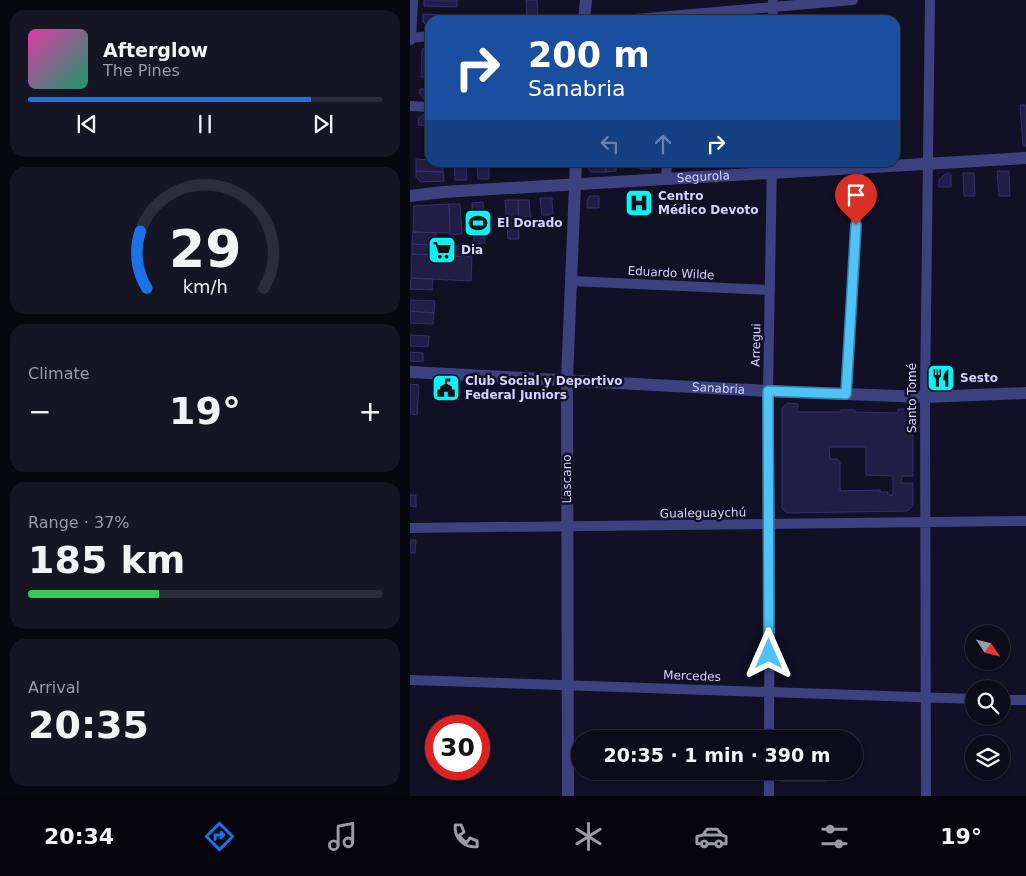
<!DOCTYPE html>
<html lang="en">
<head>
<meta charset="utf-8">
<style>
  body { margin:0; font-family:"DejaVu Sans",sans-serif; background:#161524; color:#f1f3f6; height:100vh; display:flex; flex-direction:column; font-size:19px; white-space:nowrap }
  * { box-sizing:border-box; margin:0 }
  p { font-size:16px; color:#9a9ba3 }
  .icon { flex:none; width:28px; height:28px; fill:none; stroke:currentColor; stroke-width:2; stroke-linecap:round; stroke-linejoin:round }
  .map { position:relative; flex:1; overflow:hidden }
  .sheet { display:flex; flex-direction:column; gap:10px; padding:10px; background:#07070f; width:410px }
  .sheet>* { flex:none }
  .guide { position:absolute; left:15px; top:15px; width:475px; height:152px; border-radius:15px; box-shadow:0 1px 4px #0004,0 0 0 1px #2d2c3a; background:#1a4fa0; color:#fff; overflow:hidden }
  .needle { width:32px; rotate:125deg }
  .controls { position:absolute; left:555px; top:625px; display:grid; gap:10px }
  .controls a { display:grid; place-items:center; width:45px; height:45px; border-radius:50%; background:#0d0c1b; box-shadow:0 1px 4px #0004,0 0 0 1px #2d2c3a; font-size:25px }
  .speed { position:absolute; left:15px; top:715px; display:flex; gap:10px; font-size:25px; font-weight:700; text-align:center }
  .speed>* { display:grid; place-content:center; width:65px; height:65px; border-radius:50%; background:#0d0c1b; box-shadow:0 1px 4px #0004,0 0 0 1px #2d2c3a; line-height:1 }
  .speed .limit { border:8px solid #d22; background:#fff; color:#111 }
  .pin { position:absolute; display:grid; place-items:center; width:42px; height:42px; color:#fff; margin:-51px -21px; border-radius:50% 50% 50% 0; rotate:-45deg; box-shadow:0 0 5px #0007 }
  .pin .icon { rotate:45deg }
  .me { position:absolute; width:55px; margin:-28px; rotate:0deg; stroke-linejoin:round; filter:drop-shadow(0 0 4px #0008) }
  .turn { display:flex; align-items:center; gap:18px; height:105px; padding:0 20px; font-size:22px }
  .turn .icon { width:65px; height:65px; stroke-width:2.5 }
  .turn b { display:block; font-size:35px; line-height:42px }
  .lanes { display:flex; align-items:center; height:48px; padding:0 20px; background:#0003; justify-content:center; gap:25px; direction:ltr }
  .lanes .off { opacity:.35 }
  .big { font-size:38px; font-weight:700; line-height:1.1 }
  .sheet .card { flex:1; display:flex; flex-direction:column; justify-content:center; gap:8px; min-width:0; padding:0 18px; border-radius:15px; background:#161524 }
  .sheet .dial { align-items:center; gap:0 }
  .dial svg { height:130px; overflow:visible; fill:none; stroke:#2d2c3a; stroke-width:7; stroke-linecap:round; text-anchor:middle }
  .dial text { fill:#f1f3f6; stroke:none }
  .song { display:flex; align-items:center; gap:15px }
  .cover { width:60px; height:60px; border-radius:8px; background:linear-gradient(135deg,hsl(320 70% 55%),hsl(160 70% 35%)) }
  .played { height:5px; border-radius:2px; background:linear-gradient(90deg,#1a73e8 80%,#2d2c3a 80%) }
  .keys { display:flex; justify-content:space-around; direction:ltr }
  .heat { display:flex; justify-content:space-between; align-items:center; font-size:28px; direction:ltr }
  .charge { height:8px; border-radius:4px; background:linear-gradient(90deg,#34c759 37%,#2d2c3a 0) }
  .trip { position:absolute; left:161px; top:730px; width:292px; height:50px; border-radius:25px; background:#0d0c1b; box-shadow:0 1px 4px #0004,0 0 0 1px #2d2c3a; font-weight:700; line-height:50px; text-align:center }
  .menu { display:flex; height:80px; justify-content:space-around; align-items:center; background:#05050b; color:#9a9ba3 }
  .menu .icon { width:35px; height:35px }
  .menu .active { color:#1a73e8 }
  .menu b { font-size:22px; color:#f1f3f6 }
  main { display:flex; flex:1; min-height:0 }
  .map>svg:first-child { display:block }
  .building { fill:#211d44; stroke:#36306f; fill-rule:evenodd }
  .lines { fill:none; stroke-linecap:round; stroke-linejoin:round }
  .minor { stroke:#3d4180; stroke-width:10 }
  .tertiary { stroke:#3d4180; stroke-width:12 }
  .route-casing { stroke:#337fa1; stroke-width:12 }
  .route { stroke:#4fc3f7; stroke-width:9 }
  .labels { text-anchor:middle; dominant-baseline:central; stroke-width:5; stroke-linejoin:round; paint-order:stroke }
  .street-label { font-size:12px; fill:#d5d4fd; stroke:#111024 }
  .poi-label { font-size:12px; font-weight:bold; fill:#d5d4fd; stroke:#111024; text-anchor:start }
</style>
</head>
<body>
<main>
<section class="sheet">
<div class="card">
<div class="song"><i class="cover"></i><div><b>Afterglow</b><p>The Pines</p></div></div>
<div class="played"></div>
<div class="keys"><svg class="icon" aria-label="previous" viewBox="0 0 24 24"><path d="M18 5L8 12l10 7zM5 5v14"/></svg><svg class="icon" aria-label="pause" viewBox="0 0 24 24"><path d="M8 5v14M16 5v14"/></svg><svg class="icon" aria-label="next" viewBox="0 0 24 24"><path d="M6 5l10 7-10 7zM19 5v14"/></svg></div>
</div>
<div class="card dial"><svg viewBox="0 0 100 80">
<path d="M14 69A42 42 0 1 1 86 69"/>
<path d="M14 69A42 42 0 0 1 10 34" stroke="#1a73e8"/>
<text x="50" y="56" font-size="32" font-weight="700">29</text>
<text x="50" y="72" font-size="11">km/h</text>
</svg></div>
<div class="card"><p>Climate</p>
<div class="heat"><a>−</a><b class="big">19°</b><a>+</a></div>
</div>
<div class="card"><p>Range · 37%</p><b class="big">185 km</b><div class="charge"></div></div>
<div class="card"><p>Arrival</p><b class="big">20:35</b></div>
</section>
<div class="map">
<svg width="616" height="796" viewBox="0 0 616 796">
  <rect width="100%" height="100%" fill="#111024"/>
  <path class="building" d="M 14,0 L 47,0 L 47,7 L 14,6 Z
    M 116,0 L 127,0 L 128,17 L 117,18 Z
    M 13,14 L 37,15 L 38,20 L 20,20 L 20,26 L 17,26 L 13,22 Z
    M 20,48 L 20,77 L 11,77 L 12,49 Z
    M 10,89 L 20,89 L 20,100 L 15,100 L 10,94 Z
    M 610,105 L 616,105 L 616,146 L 613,146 Z
    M 14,114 L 19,114 L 19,126 L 8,125 L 9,118 Z
    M 6,159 L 20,160 L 20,162 L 33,162 L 33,172 L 6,171 Z
    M 44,162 L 56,162 L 57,180 L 45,180 Z
    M 67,162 L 79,162 L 79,179 L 68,179 Z
    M 196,162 L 206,162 L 206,171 L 196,172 Z
    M 230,162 L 242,162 L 241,169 L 230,169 Z
    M 178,166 L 195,166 L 196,172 L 181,172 L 178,169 Z
    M 6,171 L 33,172 L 34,181 L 11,182 L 6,177 Z
    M 587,171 L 599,171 L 600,196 L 589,196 Z
    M 553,173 L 564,173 L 565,196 L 554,196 Z
    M 535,174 L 541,174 L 541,187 L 529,187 L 529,180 Z
    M 180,196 L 189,196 L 189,208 L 177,208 L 177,200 Z
    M 130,198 L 142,198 L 143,215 L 132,215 Z
    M 95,200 L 108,200 L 109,239 L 98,239 Z
    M 108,200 L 119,200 L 121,226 L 109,226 Z
    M 73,202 L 75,243 L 64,244 L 62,203 Z
    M 39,204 L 50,204 L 52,234 L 40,235 Z
    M 39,204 L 40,233 L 3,232 L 4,206 Z
    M 3,232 L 26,233 L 25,245 L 2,244 Z
    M 2,244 L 62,247 L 62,257 L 2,254 Z
    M 2,254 L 62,257 L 61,281 L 1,278 Z
    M 1,278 L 23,279 L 22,290 L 0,289 Z
    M 0,300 L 25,301 L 24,313 L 0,311 Z
    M 0,311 L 24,313 L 23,324 L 0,323 Z
    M 0,335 L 19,336 L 18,347 L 0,346 Z
    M 0,352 L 13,353 L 13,362 L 0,361 Z
    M 0,384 L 9,385 L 7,415 L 0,414 Z
    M 378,403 L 388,404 L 387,412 L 430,412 L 431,410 L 445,410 L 445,412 L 488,413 L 488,409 L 497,409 L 503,415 L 503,476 L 492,476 L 491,483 L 503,483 L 503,506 L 497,511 L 377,513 L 372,508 L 372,408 ZM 419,447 L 456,447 L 456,475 L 483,476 L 483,495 L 478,495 L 478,492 L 470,492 L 470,490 L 430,491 L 430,462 L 427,459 L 420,459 Z
    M 0,495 L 6,495 L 6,507 L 0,506 Z
    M 0,540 L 6,540 L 5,553 L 0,553 Z
    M 371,771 L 416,771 L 416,781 L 370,781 Z"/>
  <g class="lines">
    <path class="minor" d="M 214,20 L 443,0
      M 363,20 L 363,0
      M 0,38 L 20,36
      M 0,106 L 20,107
      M 256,180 L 257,162
      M 161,281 L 360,290
      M 436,394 L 449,168
      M 0,528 L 616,521
      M 0,680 L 564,699
      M 591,700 L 616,700
      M 359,739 L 360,524 L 358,391 L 362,162
      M 359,796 L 359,771
      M 516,796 L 515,397 L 520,0"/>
    <g class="tertiary">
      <path d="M 174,20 L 176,0"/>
      <path d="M 0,39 L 2,0"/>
      <path id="s1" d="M 0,196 L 33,192 L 616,158"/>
      <path id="s2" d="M 0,372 L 358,391 L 488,396 L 515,397 L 616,393"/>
      <path d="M 158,796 L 157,379 L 166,162"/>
    </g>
  </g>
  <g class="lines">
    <defs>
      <path id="route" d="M 359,654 L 358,391 L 436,394 L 446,225"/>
    </defs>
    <use href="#route" class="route-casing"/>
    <use href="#route" class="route"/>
  </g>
  <defs>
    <symbol id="hospital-square" viewBox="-11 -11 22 22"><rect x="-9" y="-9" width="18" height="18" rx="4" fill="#0cf1f2" stroke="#111024"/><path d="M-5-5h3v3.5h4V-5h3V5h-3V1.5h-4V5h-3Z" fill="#111"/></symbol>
    <symbol id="stadium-square" viewBox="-11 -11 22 22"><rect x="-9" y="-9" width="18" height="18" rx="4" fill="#0cf1f2" stroke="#111024"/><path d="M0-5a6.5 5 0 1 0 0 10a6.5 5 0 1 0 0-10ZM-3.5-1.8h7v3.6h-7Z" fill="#111"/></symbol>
    <symbol id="supermarket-square" viewBox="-11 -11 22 22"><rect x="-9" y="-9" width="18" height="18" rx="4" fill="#0cf1f2" stroke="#111024"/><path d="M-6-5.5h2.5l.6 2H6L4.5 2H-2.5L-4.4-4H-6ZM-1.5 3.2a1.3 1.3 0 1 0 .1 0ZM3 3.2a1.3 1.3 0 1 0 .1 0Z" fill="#111"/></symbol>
    <symbol id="restaurant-square" viewBox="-11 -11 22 22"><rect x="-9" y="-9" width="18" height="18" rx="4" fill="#0cf1f2" stroke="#111024"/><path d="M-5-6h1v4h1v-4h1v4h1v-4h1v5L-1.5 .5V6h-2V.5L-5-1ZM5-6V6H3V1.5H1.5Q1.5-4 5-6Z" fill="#111"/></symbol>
    <symbol id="civic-square" viewBox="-11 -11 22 22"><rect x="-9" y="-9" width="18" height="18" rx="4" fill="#0cf1f2" stroke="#111024"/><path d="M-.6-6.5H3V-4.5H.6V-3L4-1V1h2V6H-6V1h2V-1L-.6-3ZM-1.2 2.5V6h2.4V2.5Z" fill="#111"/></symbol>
  </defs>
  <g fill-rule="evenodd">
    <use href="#hospital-square" x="213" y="187" width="32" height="32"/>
    <use href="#stadium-square" x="52" y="207" width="32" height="32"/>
    <use href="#supermarket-square" x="16" y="234" width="32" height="32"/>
    <use href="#restaurant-square" x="515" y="362" width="32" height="32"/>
    <use href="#civic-square" x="20" y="372" width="32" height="32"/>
  </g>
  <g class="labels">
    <g class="street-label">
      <text stroke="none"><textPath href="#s1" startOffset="294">Segurola</textPath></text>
      <text transform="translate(261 273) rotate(3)">Eduardo Wilde</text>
      <text transform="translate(346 345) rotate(-89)">Arregui</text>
      <text stroke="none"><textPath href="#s2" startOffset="309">Sanabria</textPath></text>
      <text transform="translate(502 398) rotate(-90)">Santo Tomé</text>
      <text transform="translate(157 479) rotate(-90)">Lascano</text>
      <text transform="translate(293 513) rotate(-1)">Gualeguaychú</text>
      <text transform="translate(282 676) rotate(2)">Mercedes</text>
    </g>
    <g class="poi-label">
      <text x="248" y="196">Centro<tspan x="248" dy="14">Médico Devoto</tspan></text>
      <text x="87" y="223">El Dorado</text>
      <text x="51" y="250">Dia</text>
      <text x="550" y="378">Sesto</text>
      <text x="55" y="381">Club Social y Deportivo<tspan x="55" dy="14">Federal Juniors</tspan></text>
    </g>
  </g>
</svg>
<div class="controls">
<a><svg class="needle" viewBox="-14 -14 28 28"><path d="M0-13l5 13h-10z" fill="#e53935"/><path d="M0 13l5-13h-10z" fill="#9a9ba3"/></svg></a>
<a><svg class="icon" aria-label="search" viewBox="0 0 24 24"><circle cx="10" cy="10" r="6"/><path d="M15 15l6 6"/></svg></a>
<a><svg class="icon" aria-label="layers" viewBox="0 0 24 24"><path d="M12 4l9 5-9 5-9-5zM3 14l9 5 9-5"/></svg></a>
</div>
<div class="speed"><div class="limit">30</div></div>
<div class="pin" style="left:446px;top:225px;background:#d93025"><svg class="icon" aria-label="arrive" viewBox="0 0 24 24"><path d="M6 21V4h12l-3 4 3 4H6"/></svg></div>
<svg class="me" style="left:359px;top:654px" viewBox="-20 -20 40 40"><path d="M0-17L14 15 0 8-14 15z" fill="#4fc3f7" stroke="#fff" stroke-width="4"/></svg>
<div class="trip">20:35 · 1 min · 390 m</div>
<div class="guide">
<div class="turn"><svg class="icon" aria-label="right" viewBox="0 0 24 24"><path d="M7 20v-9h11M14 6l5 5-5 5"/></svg><div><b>200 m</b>Sanabria</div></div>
<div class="lanes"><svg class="icon off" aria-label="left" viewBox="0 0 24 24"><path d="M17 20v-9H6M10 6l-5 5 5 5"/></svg><svg class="icon off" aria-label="ahead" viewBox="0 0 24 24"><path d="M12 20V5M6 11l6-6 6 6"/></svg><svg class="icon" aria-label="right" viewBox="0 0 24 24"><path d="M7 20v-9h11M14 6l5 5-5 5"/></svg></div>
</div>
</div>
</main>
<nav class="menu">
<b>20:34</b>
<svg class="icon active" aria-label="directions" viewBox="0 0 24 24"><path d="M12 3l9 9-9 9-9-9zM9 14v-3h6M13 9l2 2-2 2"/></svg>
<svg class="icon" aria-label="music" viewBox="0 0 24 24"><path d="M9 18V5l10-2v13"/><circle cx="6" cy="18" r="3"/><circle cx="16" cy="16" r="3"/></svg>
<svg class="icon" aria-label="phone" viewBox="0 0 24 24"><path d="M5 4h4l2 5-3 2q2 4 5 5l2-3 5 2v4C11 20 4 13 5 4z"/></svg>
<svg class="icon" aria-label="climate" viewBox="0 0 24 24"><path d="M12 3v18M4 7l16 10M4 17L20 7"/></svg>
<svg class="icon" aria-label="car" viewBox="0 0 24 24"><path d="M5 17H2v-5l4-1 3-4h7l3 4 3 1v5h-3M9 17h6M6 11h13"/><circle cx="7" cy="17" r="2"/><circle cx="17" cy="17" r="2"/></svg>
<svg class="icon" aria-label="filters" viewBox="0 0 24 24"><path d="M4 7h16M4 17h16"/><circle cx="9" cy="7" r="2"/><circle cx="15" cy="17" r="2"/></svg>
<b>19°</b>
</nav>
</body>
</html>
